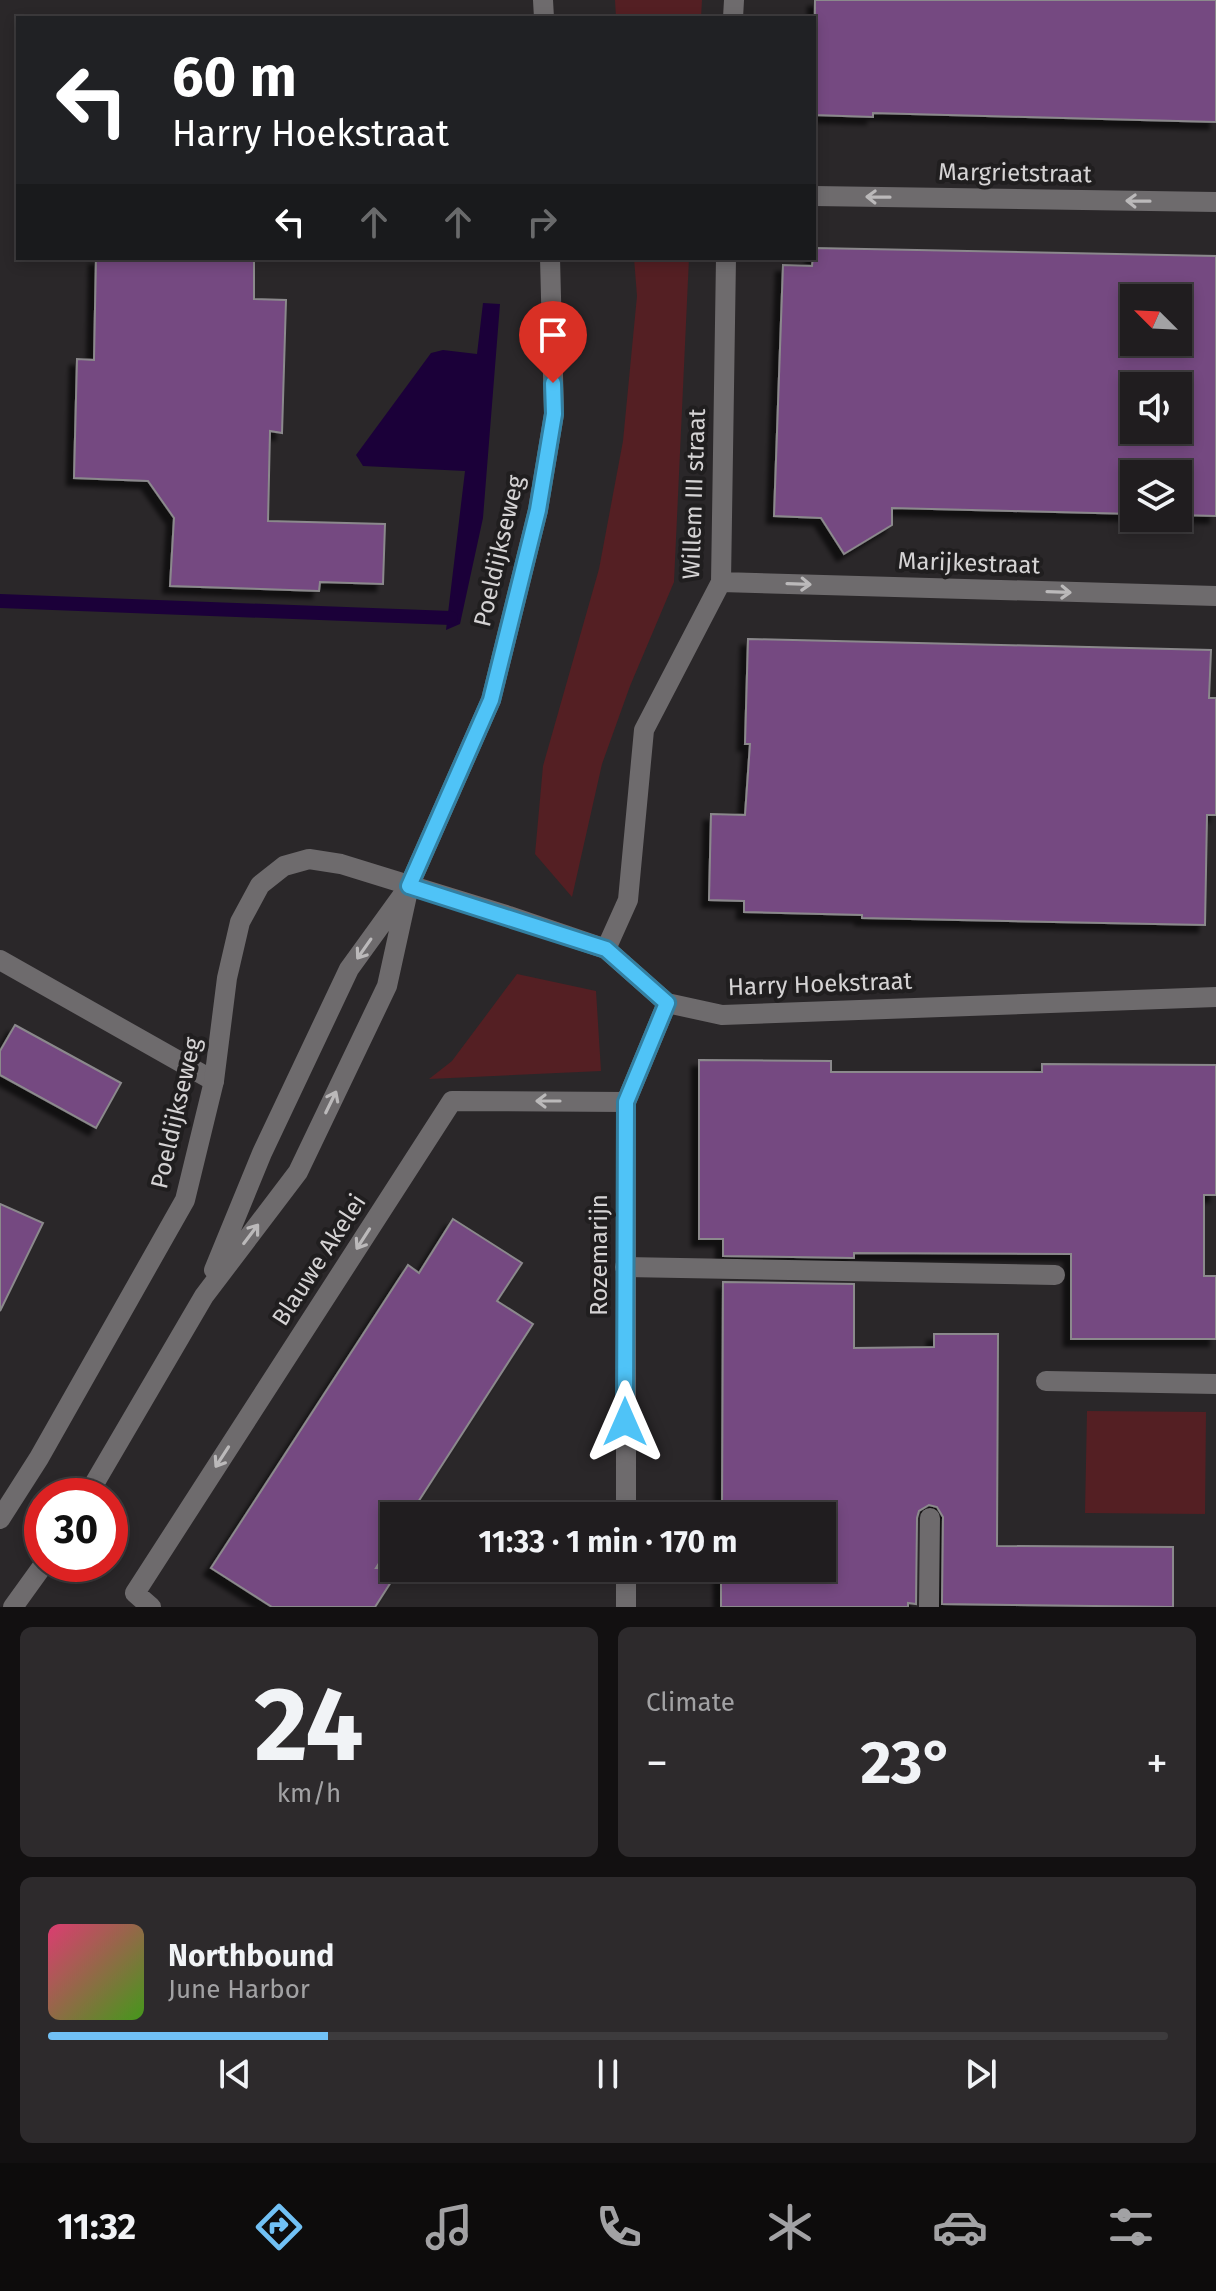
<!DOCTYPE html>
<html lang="en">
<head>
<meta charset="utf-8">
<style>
  body { margin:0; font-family:"Fira Sans",sans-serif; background:#2d2a2c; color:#f1f3f6; height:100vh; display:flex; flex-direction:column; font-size:30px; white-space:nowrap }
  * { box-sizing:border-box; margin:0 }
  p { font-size:26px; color:#a2a2a4 }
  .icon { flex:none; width:44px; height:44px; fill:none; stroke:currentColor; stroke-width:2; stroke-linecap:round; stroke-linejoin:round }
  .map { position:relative; height:1607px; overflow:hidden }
  .side { display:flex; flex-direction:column; gap:20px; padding:20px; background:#121011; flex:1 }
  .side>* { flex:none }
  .top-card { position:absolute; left:16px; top:16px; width:800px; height:244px; border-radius:0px; box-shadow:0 4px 12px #0003,0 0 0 2px #3d3b3d; background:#202124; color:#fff; overflow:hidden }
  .needle { width:52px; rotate:294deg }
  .tools { position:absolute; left:1120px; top:284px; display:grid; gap:16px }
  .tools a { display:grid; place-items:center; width:72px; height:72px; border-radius:0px; background:#201d1f; box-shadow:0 4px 12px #0003,0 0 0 2px #3d3b3d; font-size:40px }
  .speed { position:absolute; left:24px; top:1478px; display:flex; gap:16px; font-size:40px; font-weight:700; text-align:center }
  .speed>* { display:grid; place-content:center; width:104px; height:104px; border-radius:50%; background:#201d1f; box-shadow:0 4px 12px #0003,0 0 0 2px #3d3b3d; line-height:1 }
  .speed .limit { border:12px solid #d22; background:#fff; color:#111 }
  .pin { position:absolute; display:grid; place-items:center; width:68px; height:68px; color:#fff; margin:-82px -34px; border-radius:50% 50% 50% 0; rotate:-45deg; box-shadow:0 0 8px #0007 }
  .pin .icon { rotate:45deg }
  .me { position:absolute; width:88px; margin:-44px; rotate:0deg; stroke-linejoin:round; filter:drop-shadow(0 0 6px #0008) }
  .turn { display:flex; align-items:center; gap:28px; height:168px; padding:0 24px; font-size:36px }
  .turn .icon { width:104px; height:104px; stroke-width:2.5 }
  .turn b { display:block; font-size:56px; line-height:68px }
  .lanes { display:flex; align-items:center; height:76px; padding:0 24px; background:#0003; justify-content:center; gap:40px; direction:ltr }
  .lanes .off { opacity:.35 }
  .big { font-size:60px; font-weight:700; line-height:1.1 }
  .side .card { flex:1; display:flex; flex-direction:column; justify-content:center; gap:12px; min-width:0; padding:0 28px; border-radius:12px; background:#2d2a2c }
  .side .dial { align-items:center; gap:0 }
  .dial b { font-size:104px; line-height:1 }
  .song { display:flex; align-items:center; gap:24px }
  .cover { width:96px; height:96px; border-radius:12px; background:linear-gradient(135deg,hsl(340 70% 55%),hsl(100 70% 35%)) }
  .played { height:8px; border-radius:4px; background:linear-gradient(90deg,#71c1f5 25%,#3d3b3d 25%) }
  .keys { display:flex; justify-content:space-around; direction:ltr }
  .heat { display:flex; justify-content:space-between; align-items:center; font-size:44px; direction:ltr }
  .side .tiles { flex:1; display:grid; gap:20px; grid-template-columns:1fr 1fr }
  .card:last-child { grid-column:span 2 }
  .trip { position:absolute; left:380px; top:1502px; width:456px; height:80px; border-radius:0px; background:#201d1f; box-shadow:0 4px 12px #0003,0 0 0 2px #3d3b3d; font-weight:700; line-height:80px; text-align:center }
  .tab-bar { display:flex; height:128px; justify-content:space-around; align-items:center; background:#0d0c0c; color:#a2a2a4 }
  .tab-bar .icon { width:56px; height:56px }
  .tab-bar .on { color:#71c1f5 }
  .tab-bar b { font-size:36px; color:#f1f3f6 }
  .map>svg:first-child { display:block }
  .green { fill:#541f23 }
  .water { fill:#1b0039 }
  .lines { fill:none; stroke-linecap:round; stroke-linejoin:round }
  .stream { stroke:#1b0039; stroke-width:14 }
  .building { fill:#744881; stroke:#8b898c; stroke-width:2; fill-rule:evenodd; filter:url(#shadow) }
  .service { stroke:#6e6b6d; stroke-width:20 }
  .pedestrian { stroke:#6e6b6d; stroke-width:20 }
  .minor { stroke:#6e6b6d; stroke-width:20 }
  .tertiary { stroke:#6e6b6d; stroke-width:20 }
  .oneway { stroke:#bbb9ba }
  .route-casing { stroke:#337fa1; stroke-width:20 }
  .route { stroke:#4fc3f7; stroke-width:14 }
  .labels { text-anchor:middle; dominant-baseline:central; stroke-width:8; stroke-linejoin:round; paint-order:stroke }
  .street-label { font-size:24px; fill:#d5d3d4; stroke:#201e1f }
</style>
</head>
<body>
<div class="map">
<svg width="1216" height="1607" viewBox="0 0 1216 1607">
  <defs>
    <filter id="shadow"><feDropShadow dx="-7" dy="7" stdDeviation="2" flood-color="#0009"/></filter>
  </defs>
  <rect width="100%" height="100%" fill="#2a2729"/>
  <path class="green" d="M 615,0 L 702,0 L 701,18 L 616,18 Z
    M 634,258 L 689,258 L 674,582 L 630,686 L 602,764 L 572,897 L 535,854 L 543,766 L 599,569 L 623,441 L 637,296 Z
    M 517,974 L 596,991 L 601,1071 L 429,1079 L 452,1061 Z
    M 1087,1411 L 1206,1412 L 1205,1514 L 1085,1513 Z"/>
  <path class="water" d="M 483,303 L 500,304 L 483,518 L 460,624 L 446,630 L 465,471 L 363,466 L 356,455 L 431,353 L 443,350 L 477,354 Z"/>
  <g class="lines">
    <path class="stream" d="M 0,601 L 451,618"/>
  </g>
  <path class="building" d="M 815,0 L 1216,0 L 1216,122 L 873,113 L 873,117 L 814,115 Z
    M 814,248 L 1216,256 L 1216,516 L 1178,515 L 1178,474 L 1134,474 L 1134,514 L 892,508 L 892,525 L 844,554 L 821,518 L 774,516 L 783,265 L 812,266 ZM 1134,298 L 1178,298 L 1178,342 L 1134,342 ZM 1134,386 L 1178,386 L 1178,430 L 1134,430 Z
    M 96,258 L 254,258 L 254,299 L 286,300 L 282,433 L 270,431 L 268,521 L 385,524 L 383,584 L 320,582 L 319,591 L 170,586 L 174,518 L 148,481 L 74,478 L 77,359 L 94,360 Z
    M 748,639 L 1211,650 L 1209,698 L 1216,698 L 1216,815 L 1207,815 L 1205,925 L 862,918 L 862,915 L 744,912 L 744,901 L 709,900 L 711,814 L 745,815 L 750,744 L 745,744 Z
    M 15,1025 L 121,1083 L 96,1128 L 0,1075 L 0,1051 Z
    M 699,1060 L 831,1061 L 831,1072 L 1042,1072 L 1042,1064 L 1216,1065 L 1216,1195 L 1204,1195 L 1204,1276 L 1216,1276 L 1216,1339 L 1071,1339 L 1071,1254 L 854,1253 L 854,1258 L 723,1256 L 723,1239 L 699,1239 Z
    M 0,1204 L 43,1223 L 0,1311 Z
    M 453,1219 L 522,1263 L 497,1301 L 533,1324 L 409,1516 L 394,1516 L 394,1539 L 376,1568 L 400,1568 L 375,1607 L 272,1607 L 211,1568 L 408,1265 L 419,1273 Z
    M 723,1282 L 854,1284 L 854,1348 L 934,1347 L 934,1334 L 998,1334 L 997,1546 L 1173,1547 L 1173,1607 L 942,1604 L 943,1517 L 937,1507 L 929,1505 L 919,1511 L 917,1518 L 916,1604 L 908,1603 L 908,1607 L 721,1607 L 721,1568 L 822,1568 L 822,1516 L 722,1516 Z"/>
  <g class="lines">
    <path class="service" d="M 0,960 L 214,1081
      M 625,1267 L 1055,1275
      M 929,1607 L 930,1518"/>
    <path class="pedestrian" d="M 1046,1381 L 1216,1384"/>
    <path class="minor" d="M 733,18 L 734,0
      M 814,196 L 1216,202
      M 721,582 L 1216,596
      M 606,949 L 628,900 L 644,730 L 721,582 L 726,258
      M 626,1516 L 626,1102 L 667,1003
      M 0,1519 L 39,1458 L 185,1200 L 214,1081 L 227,978 L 240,922 L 260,885 L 284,866 L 309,859 L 341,864 L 509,916 L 606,949 L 667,1003 L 722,1015 L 1216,997
      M 626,1568 L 626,1607
      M 151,1607 L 135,1593 L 452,1101 L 626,1102"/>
    <path class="tertiary" d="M 543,0 L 544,18
      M 214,1270 L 262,1153 L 349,969 L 404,893
      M 87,1496 L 204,1296 L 298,1172 L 387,986 L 409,886 L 491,700 L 538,510 L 554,414 L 550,258
      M 13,1607 L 44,1564"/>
  </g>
  <defs><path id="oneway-shaft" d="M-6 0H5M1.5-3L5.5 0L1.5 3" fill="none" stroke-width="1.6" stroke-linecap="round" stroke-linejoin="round" transform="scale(2)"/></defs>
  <g class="oneway">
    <use href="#oneway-shaft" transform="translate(878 197) rotate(-179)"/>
    <use href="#oneway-shaft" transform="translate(1138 201) rotate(-179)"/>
    <use href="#oneway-shaft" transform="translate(799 584) rotate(2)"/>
    <use href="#oneway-shaft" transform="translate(1059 592) rotate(2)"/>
    <use href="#oneway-shaft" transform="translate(364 949) rotate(125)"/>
    <use href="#oneway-shaft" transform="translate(548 1101) rotate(-180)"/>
    <use href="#oneway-shaft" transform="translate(331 1102) rotate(-64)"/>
    <use href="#oneway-shaft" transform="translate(251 1234) rotate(-53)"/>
    <use href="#oneway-shaft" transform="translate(363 1239) rotate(123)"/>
    <use href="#oneway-shaft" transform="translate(222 1457) rotate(123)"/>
  </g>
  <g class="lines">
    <defs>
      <path id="route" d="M 553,383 L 554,414 L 538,510 L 491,700 L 409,886 L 606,949 L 667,1003 L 626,1102 L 625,1422"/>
    </defs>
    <use href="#route" class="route-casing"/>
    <use href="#route" class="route"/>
  </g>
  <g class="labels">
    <g class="street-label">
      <text transform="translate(1015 173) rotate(1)">Margrietstraat</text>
      <text transform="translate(694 494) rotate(-88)">Willem III straat</text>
      <text transform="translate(499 551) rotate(-77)">Poeldijkseweg</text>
      <text transform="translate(969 563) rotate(2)">Marijkestraat</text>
      <text transform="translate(820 984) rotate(-2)">Harry Hoekstraat</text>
      <text transform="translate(176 1113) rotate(-77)">Poeldijkseweg</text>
      <text transform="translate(599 1255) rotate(-90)">Rozemarijn</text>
      <text transform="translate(319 1260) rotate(-57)">Blauwe Akelei</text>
    </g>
  </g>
</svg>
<div class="tools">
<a><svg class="needle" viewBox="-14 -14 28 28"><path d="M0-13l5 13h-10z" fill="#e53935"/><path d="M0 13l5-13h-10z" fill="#a2a2a4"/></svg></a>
<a><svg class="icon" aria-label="sound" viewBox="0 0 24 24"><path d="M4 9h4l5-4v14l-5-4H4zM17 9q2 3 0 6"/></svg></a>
<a><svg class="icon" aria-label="layers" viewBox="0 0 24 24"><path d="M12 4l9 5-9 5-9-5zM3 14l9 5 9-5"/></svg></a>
</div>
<div class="speed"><div class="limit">30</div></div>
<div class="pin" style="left:553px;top:383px;background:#d93025"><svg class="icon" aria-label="arrive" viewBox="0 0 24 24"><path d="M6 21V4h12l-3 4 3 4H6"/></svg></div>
<svg class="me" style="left:625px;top:1422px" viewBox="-20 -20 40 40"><path d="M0-17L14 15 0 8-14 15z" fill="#4fc3f7" stroke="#fff" stroke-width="4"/></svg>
<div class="trip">11:33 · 1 min · 170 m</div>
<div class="top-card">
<div class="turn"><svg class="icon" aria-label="left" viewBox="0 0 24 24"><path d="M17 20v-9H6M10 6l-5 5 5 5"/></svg><div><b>60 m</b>Harry Hoekstraat</div></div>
<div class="lanes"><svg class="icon" aria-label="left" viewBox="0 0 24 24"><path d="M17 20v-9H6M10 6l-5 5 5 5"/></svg><svg class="icon off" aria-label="ahead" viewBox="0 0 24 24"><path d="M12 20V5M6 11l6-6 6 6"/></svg><svg class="icon off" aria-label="ahead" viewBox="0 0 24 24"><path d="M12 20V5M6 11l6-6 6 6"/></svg><svg class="icon off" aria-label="right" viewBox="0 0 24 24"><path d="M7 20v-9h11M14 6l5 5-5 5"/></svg></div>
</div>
</div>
<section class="side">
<div class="tiles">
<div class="card dial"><b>24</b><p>km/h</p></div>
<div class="card"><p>Climate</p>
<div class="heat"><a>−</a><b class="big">23°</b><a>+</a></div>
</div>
<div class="card">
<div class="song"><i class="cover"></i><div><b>Northbound</b><p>June Harbor</p></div></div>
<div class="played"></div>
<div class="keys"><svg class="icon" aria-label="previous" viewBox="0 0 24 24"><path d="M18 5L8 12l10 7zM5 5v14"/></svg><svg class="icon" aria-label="pause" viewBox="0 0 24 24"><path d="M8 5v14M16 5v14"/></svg><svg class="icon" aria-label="next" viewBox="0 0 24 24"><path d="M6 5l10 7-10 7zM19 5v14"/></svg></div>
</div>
</div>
</section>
<nav class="tab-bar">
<b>11:32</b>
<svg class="icon on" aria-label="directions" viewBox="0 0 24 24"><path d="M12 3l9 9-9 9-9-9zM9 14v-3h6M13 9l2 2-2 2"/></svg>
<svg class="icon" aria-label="music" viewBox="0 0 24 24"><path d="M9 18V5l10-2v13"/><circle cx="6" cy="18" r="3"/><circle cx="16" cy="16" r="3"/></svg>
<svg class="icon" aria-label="phone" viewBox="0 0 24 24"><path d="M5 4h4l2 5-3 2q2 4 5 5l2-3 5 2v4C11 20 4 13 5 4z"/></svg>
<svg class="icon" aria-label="climate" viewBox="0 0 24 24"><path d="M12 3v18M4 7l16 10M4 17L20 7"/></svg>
<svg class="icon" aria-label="car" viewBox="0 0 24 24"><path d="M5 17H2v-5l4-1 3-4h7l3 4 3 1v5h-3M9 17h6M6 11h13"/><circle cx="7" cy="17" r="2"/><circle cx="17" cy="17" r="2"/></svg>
<svg class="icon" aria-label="filters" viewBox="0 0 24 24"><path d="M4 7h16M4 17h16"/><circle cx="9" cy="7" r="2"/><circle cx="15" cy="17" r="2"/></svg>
</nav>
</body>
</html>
